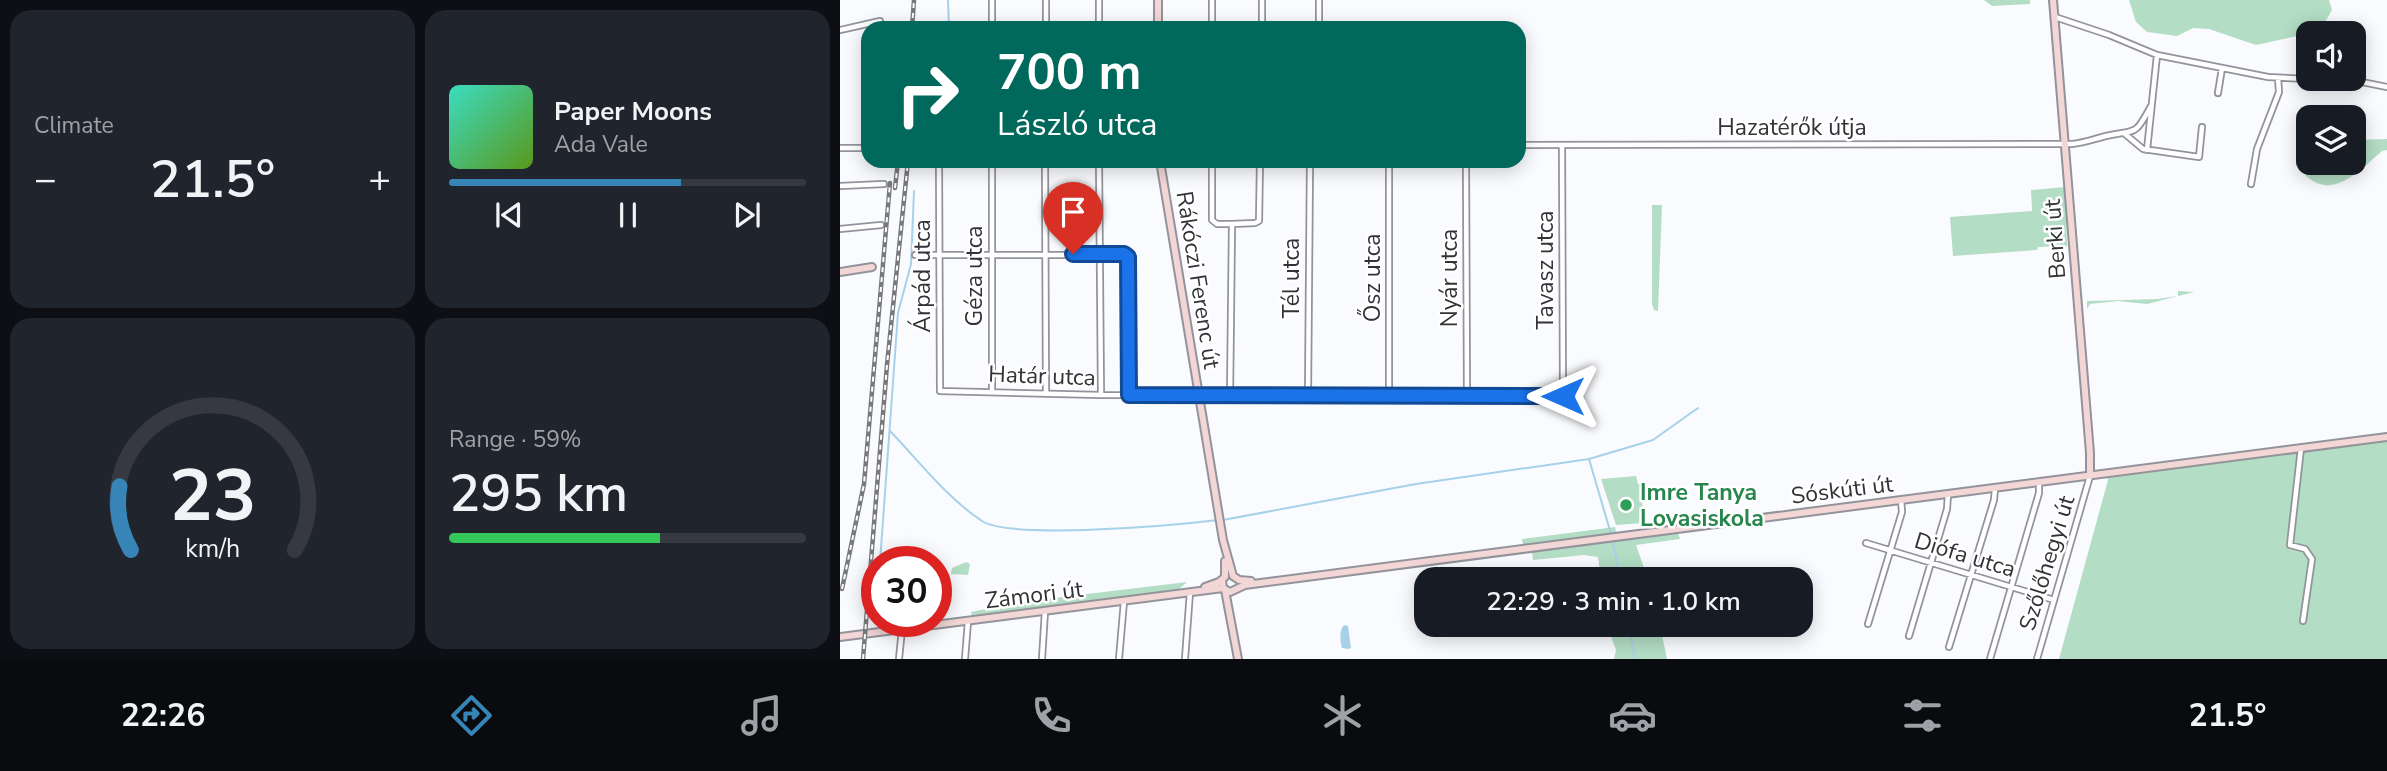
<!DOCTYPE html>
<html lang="en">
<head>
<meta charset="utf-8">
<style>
  body { margin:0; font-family:"Nunito Sans",sans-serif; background:#20242c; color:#f1f3f6; height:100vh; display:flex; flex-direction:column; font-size:26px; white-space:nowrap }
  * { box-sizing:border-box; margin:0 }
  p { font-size:23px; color:#9ea1a6 }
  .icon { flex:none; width:38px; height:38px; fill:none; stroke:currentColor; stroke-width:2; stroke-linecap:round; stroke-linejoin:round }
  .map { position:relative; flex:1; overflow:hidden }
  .panel { display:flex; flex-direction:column; gap:10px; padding:10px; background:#0d0f14; width:840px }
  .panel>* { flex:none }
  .banner { position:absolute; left:21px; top:21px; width:665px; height:147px; border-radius:21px; box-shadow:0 4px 18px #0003; background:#00695c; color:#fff; overflow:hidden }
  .controls { position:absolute; left:1456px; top:21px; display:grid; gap:14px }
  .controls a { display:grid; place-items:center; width:70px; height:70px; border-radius:14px; background:#171b24; box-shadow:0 4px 18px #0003; font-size:35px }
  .speed { position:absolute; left:21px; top:546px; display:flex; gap:14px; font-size:35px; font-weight:700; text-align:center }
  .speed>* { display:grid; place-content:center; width:91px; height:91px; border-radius:50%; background:#171b24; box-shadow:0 4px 18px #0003; line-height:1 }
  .speed .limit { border:10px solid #d22; background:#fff; color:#111 }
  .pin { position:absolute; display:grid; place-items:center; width:60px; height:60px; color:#fff; margin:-72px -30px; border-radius:50% 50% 50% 0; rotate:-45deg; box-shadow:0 0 7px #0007 }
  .pin .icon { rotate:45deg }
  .me { position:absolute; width:77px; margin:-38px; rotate:270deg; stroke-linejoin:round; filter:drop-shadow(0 0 5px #0008) }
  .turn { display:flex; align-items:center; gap:24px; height:147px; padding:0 21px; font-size:32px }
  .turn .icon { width:91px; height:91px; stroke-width:2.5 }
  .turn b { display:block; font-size:49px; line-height:60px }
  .big { font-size:52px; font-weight:600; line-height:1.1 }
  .panel .card { flex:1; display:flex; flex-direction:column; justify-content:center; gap:10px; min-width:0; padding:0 24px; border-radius:21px; background:#20242c }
  .panel .dial { align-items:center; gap:0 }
  .dial svg { height:182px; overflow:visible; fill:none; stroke:#363941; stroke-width:7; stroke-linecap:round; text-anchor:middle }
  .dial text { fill:#f1f3f6; stroke:none }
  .song { display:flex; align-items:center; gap:21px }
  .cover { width:84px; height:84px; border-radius:10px; background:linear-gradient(135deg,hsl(170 70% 55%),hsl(90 70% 35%)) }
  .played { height:7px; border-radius:4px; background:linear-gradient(90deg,#3785b7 65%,#363941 65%) }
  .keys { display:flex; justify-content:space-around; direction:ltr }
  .heat { display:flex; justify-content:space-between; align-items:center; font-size:38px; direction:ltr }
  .charge { height:10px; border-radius:5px; background:linear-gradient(90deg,#34c759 59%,#363941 0) }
  .panel .tiles { flex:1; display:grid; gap:10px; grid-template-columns:repeat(2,1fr) }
  .trip { position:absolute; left:574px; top:567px; width:399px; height:70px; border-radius:21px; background:#171b24; box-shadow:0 4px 18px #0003; font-weight:600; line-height:70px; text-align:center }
  .dock { display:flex; height:112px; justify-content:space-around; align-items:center; background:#090b0e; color:#9ea1a6 }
  .dock .icon { width:49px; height:49px }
  .dock .selected { color:#3785b7 }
  .dock b { font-size:32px; color:#f1f3f6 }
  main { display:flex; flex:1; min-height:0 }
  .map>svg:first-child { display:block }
  .green { fill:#b3ddc5 }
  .water { fill:#a6d1e9 }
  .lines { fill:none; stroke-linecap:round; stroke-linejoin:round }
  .stream { stroke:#a6d1e9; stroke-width:2 }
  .street-casing { stroke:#93949b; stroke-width:8 }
  .secondary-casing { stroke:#93949b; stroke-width:10 }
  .street { stroke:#fff; stroke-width:4.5 }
  .secondary { stroke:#f3d6d6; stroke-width:6 }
  .rail-casing { stroke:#78797c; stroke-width:4.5 }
  .rail { stroke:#fff; stroke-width:2; stroke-dasharray:5; stroke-linecap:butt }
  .route-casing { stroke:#114b97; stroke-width:18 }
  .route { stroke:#1a73e8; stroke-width:12 }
  .leisure-dot { fill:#2e9e5b; stroke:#fff; stroke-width:2.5 }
  .labels { text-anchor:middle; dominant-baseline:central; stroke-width:5; stroke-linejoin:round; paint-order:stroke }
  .street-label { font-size:23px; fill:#323336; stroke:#fff }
  .leisure-label { font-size:23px; font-weight:bold; fill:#27864d; stroke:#fff; text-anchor:start }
</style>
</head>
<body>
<main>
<section class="panel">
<div class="tiles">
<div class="card"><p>Climate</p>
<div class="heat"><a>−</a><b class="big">21.5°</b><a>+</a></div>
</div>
<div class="card">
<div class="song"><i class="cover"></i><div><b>Paper Moons</b><p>Ada Vale</p></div></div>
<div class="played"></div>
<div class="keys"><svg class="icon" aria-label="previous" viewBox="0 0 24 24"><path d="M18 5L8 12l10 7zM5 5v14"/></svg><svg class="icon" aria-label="pause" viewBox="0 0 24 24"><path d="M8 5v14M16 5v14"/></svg><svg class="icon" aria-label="next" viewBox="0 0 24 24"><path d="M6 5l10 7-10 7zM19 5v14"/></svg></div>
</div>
<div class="card dial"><svg viewBox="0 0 100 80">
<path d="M14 69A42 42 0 1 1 86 69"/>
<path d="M14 69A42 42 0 0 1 9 41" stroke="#3785b7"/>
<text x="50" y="56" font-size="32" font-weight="700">23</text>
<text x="50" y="72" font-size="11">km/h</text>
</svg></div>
<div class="card"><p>Range · 59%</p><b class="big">295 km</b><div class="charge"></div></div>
</div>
</section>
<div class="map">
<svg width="1547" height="659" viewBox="0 0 1547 659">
  <rect width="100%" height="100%" fill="#fafbfe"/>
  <path class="green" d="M 1144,0 L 1190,0 L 1190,4 L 1152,6 Z
    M 1289,0 L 1489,0 L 1492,10 L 1480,31 L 1416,45 L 1369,29 L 1353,28 L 1337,36 L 1307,32 L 1296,22 Z
    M 1547,139 L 1547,150 L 1542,151 C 1528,163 1501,192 1480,184 C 1475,183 1470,179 1466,176 L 1464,167 L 1468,155 L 1468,163 L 1514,163 L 1514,140 Z
    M 1225,187 L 1227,246 L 1198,247 L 1197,250 L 1113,256 L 1110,217 L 1192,211 L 1191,190 Z
    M 812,205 L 822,205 L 818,311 L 814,310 L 812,304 Z
    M 1338,291 L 1354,292 L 1307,304 L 1278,301 L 1250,304 L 1247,309 L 1247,301 L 1318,299 L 1338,296 Z
    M 1547,433 L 1547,659 L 1219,659 L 1268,480 L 1267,472 Z
    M 796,476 L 798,484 L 802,484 L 803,493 L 800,496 L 802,497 L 803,523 L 776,525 L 761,479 Z
    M 775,527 L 778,540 L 838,533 L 840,539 L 796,545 L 808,579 L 761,579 L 758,557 L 744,555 L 693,560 L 691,545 L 683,546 L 682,539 Z
    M 126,562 L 130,564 L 128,575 L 111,574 L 112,568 Z
    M 347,582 L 338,590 L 132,617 L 131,612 L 180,602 Z
    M 774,625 L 820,625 L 827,659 L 774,659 L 776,650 L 770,634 Z"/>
  <path class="water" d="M 504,625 L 508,626 L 511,648 L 508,649 L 502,648 C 500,641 499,630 504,625 Z"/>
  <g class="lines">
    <path class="stream" d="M 108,0 L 109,28
      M 50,431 C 79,461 107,498 142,521 C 172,540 337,525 378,520
      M 749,459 L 771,534
      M 383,520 L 576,484 L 749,459 L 813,440 L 858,408
      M 772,539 L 781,579
      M 40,562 L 58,313 L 71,264 L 74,191
      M 34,622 L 37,595
      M 789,625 L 795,659"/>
    <defs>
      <path id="street" d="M 479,0 L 479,28
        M 1215,17 L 1269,35 L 1317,55 L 1428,77 L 1468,79
        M 152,28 L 152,0
        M 206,28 L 206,0
        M 259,28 L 259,0
        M 372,28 L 372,0
        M 422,28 L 422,0
        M 0,30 L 40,21
        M 1477,79 L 1512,80 L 1547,87
        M 1378,93 L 1382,68
        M 1285,134 L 1303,149 L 1359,157 L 1362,127
        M 679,145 L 1232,144 C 1244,143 1254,139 1266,136 C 1296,129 1294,138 1311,106
        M 0,148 L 28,148
        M 1307,150 L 1317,55
        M 99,161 L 100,391 L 261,395 L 723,396 L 722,145
        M 152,161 L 152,392
        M 205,161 L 206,394
        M 259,161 L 261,395
        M 372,161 L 372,220 L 377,224 L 392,224 L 390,396
        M 549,161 L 549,395
        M 626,161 L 627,396
        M 1411,184 L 1417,149 L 1439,92 L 1438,78
        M 0,186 L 44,184
        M 392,224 L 415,223 L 419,221 L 420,161
        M 0,229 L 41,225
        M 75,255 L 287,255 L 289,259 L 289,395
        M 468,396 L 470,161
        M 1461,448 L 1450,545 L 1465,549 L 1472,559 L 1463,621
        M 1026,543 L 1214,600
        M 1028,624 L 1062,512 L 1061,500
        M 1069,636 L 1107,509 L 1108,494
        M 1109,647 L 1154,500 L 1155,488
        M 59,659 L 62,629
        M 125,659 L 128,621
        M 202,659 L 205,611
        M 279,659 L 284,601
        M 345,659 L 350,592
        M 1150,659 L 1199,493 L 1199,482
        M 1197,659 L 1250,476"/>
      <path id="secondary" d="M 1213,0 L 1250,453 L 1250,476
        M 318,28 L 318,0
        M 320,161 L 383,540 L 393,576 L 399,580 L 411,581
        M 0,272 L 32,267
        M 382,580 L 383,588 L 390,592 L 405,585 L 1547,437
        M 365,587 L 379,582 L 385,577 L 385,561
        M 385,590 L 398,659
        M 0,637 L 383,588"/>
    </defs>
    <use href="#street" class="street-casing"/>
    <use href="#secondary" class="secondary-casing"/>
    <use href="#street" class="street"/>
    <use href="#secondary" class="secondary"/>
    <defs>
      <path id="rail" d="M 72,28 L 74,0
        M 55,188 L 58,161
        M 2,589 L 24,484 L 50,183
        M 23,659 L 47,365 L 68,161"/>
    </defs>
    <use href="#rail" class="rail-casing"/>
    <use href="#rail" class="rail"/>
  </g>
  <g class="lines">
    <defs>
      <path id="route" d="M 233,254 L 284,254 L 288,257 L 289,395 L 723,396"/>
    </defs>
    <use href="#route" class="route-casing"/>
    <use href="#route" class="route"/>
  </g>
  <circle class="leisure-dot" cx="786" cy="505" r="7"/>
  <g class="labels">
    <g class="street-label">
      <text x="952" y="127">Hazatérők útja</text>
      <text transform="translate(1215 239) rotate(-94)">Berki út</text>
      <text transform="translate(705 270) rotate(-90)">Tavasz utca</text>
      <text transform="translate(82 276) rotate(-90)">Árpád utca</text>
      <text transform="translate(134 276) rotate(-90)">Géza utca</text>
      <text transform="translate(451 278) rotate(-90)">Tél utca</text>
      <text transform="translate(532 278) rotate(-90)">Ősz utca</text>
      <text transform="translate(609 278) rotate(-90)">Nyár utca</text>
      <text transform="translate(358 280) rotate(81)">Rákóczi Ferenc út</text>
      <text transform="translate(202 376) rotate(2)">Határ utca</text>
      <text transform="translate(1002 490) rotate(-7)">Sóskúti út</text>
      <text transform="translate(1125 555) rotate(17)">Diófa utca</text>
      <text transform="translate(1207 563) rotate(-73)">Szőlőhegyi út</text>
      <text transform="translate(194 595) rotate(-7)">Zámori út</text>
    </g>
    <g class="leisure-label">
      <text x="800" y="492">Imre Tanya<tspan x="800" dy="26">Lovasiskola</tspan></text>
    </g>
  </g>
</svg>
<div class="controls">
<a><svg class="icon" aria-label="sound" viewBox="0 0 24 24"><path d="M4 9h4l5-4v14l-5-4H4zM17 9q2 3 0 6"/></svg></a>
<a><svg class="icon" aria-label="layers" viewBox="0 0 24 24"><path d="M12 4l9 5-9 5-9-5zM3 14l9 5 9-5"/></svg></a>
</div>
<div class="speed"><div class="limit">30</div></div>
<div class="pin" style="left:233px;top:254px;background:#d93025"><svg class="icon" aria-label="arrive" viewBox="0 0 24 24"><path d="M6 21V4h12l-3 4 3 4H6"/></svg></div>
<svg class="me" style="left:723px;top:396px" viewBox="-20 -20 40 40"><path d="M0-17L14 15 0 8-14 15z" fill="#1a73e8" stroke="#fff" stroke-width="4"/></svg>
<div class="trip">22:29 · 3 min · 1.0 km</div>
<div class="banner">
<div class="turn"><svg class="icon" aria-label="right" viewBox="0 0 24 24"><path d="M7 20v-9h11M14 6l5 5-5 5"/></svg><div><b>700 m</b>László utca</div></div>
</div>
</div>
</main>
<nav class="dock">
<b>22:26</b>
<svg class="icon selected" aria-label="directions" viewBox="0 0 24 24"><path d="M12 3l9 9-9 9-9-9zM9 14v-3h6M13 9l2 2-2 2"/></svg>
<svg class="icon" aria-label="music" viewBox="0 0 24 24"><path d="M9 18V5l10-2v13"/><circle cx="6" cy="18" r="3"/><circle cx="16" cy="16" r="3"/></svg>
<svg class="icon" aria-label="phone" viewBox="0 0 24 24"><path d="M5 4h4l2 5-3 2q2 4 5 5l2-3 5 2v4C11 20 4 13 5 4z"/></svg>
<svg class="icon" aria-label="climate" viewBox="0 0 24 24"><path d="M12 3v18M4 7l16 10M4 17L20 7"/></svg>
<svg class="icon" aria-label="car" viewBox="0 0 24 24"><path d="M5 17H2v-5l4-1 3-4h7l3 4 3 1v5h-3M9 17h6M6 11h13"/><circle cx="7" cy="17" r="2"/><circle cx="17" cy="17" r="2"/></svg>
<svg class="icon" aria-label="filters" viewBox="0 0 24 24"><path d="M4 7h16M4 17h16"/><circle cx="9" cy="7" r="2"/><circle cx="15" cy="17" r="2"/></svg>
<b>21.5°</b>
</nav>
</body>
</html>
